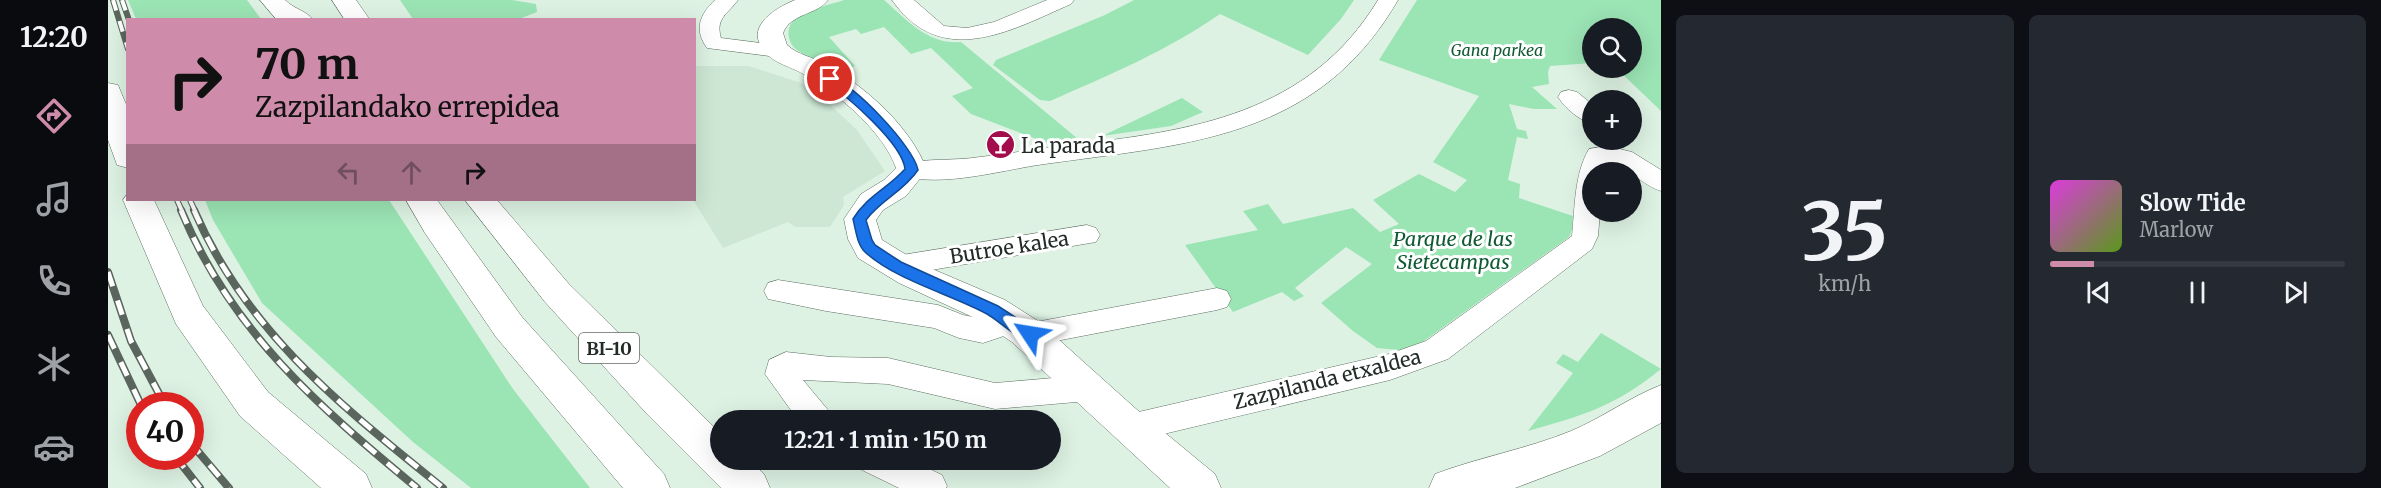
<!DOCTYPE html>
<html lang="en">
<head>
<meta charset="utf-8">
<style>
  body { margin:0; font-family:Merriweather,serif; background:#242831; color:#f1f3f6; height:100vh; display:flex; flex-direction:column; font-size:22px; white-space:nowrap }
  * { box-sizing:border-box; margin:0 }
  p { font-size:20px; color:#9ea1a6 }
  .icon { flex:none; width:33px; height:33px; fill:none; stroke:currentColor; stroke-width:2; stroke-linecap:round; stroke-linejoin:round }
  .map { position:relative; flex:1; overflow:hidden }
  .details { display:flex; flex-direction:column; gap:15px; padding:15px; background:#0d0f14; width:720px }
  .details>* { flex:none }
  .hud { position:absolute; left:18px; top:18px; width:570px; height:183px; border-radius:0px; box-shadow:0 6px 24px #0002; background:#ce8caa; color:#111; overflow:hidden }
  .buttons { position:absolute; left:1474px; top:18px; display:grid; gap:12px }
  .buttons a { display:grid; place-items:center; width:60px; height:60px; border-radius:50%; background:#171b24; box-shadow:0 6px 24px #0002; font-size:30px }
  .speed { position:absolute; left:18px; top:392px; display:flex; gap:12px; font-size:30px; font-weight:700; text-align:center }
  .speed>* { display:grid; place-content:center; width:78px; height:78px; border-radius:50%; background:#171b24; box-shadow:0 6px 24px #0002; line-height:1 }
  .speed .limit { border:9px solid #d22; background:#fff; color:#111 }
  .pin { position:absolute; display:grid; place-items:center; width:51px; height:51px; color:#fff; margin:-26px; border:3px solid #fff; border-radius:50%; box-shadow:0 2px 6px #0007 }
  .me { position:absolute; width:66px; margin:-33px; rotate:303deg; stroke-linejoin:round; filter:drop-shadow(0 0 4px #0008) }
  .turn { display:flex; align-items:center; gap:21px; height:126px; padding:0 30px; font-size:27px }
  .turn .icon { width:78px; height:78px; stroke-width:2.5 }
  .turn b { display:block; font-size:42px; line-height:51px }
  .lanes { display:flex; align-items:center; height:57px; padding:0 30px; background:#0003; justify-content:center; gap:30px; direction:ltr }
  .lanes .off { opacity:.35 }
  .details .widget { flex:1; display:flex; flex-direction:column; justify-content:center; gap:9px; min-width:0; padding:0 21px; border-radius:9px; background:#242831 }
  .details .dial { align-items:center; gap:0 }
  .dial b { font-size:78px; line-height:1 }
  .song { display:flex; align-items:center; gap:18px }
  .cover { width:72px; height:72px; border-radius:9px; background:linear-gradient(135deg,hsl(300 70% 55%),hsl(90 70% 35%)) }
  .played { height:6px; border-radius:3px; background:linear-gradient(90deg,#ce8caa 15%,#363941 15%) }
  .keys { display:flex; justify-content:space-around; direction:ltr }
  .details .tiles { flex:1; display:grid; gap:15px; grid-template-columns:repeat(2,1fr) }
  .trip { position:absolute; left:602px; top:410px; width:351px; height:60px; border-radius:30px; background:#171b24; box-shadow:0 6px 24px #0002; font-weight:700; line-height:60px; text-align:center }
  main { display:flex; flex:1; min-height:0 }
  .menu { display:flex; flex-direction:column; width:108px; justify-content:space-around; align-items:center; background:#090b0e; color:#9ea1a6 }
  .menu .icon { width:42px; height:42px }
  .menu .on { color:#ce8caa }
  .menu b { font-size:27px; color:#f1f3f6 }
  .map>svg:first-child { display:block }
  .built { fill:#cde7d4 }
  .green { fill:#9be4b4 }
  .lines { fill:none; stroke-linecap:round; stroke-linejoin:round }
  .street-casing { stroke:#5d6f62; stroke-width:1 }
  .secondary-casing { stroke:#5d6f62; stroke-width:1 }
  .primary-casing { stroke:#5d6f62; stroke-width:1 }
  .highway-casing { stroke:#5d6f62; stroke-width:1 }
  .street { fill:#fff; fill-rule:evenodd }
  .secondary { fill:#fff; fill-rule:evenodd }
  .primary { fill:#fff; fill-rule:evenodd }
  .highway { fill:#fff; fill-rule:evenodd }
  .rail-far1-casing { stroke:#5a655d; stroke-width:6 }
  .rail-casing { stroke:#5a655d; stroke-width:8 }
  .rail-far1 { stroke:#fff; stroke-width:4; stroke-dasharray:11; stroke-linecap:butt }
  .rail { stroke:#fff; stroke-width:5; stroke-dasharray:15; stroke-linecap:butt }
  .route { fill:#1a73e8; stroke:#114b97; stroke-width:1.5 }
  .labels { text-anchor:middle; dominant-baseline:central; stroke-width:6; stroke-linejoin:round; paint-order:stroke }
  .far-park-label { font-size:16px; font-style:italic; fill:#0f5933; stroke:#fff }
  .shield { fill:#fff; stroke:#656b67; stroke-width:1.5 }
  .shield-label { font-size:18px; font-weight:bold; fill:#232b26 }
  .poi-label { font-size:20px; fill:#232b26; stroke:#fff; text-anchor:start }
  .park-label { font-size:20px; font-style:italic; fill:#0f5933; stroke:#fff }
  .street-label { font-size:20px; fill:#232b26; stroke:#fff }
</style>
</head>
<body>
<main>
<nav class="menu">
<b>12:20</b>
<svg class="icon on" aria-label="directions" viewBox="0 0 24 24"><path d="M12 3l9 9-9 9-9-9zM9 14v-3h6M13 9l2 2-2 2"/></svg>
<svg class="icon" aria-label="music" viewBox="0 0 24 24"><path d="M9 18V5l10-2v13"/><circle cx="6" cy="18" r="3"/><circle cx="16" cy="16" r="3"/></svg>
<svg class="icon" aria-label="phone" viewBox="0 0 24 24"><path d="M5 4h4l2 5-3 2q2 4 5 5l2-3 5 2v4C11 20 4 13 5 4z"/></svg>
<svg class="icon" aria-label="climate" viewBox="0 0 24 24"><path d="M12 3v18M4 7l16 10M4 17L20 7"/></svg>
<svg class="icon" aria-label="car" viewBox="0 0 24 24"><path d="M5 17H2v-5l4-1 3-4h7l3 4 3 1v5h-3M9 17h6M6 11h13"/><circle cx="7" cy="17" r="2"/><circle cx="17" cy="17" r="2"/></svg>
</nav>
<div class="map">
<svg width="1553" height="488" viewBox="0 0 1553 488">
  <rect width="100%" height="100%" fill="#ddf2e3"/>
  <path class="built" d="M 587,66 L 641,66 L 702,86 L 749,130 L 777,171 L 735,197 L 736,205 L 722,227 L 687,227 L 680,222 L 615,248 L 585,200 Z"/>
  <path class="green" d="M 20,0 L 139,0 L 153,19 L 28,19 Z
    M 292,0 L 404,0 L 428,4 L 429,12 L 411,19 L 305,19 Z
    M 736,0 L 776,0 C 799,20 820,45 853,42 L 970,139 L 939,143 L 863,114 L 844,96 L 865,88 L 823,48 L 803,54 L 776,27 L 753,34 L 748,29 L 721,37 L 747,66 L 737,70 C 722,63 702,59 689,50 C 685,47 682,43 681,38 C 675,12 717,7 736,0 Z
    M 1026,0 L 1246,0 L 1233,19 L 1200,55 L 1112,14 C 1059,51 1001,75 942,101 L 932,100 L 885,65 L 888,60 L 997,15 Z
    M 1309,0 L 1553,0 L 1553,111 L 1508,68 L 1524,68 L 1524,28 L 1485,28 L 1485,63 L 1442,66 L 1440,72 L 1441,84 L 1424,87 L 1449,109 L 1426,109 L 1401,104 L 1409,129 L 1418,131 L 1420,139 L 1409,137 L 1400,180 L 1412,184 L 1411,198 L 1465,216 L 1464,230 L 1461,237 L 1302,351 L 1269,348 L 1245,331 L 1213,303 L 1264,264 L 1238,247 L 1187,288 L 1196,296 L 1186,301 L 1174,292 L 1125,312 L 1077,245 L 1150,230 L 1135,211 L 1160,204 L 1175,224 L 1245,208 L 1272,232 L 1291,224 L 1265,200 L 1311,174 L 1347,192 L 1359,180 L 1325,162 L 1371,96 L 1271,60 Z
    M 1074,98 L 1095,112 L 1063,126 L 994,136 Z
    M 97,200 L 281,200 L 405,389 L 482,488 L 363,488 L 305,442 L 154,303 L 105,220 Z
    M 1493,333 L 1553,369 C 1506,407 1476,415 1420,431 L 1465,373 L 1448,363 L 1455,354 L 1470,362 Z"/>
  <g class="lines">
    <defs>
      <path id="street" d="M 607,0 L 630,0 C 620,14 607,18 613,38 L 677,46 L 680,51 L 677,56 L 669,57 L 599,48 C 586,30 591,15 607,0 Z
        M 784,0 L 806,0 L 836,26 L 859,28 L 886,22 L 939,0 L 966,0 L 963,4 C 902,31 833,70 784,0 Z
        M 1270,0 L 1290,0 C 1208,142 1075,144 930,165 C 891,171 834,187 795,176 L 792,170 L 795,164 C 818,158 848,161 872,157 C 902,154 932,148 962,145 C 1084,131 1201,114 1270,0 Z
        M 1461,90 L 1469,92 L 1485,105 L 1485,124 C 1472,121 1457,108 1450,97 L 1453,92 Z
        M 1499,146 L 1524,152 L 1553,170 L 1553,191 C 1533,185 1521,166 1500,162 L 1498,172 L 1485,172 L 1485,212 L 1492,212 L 1490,236 L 1484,249 L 1340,359 L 1282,380 L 1022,442 L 1011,438 L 1006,428 L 1011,418 L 1022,414 L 1281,354 L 1318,341 L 1464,236 C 1467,208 1466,174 1481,149 Z
        M 979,225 L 988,228 L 992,235 L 988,242 L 788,276 L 778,273 L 774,266 L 778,259 L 788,256 Z
        M 670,280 L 830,305 L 855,315 L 875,319 L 903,310 L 913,314 L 917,324 L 1109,288 L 1119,291 L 1123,299 L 1119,307 L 1109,310 L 922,346 L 912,342 L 908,332 L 875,343 L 851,338 L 826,328 L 718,311 L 660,299 L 656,291 L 660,283 Z
        M 678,352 L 723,357 L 780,358 L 887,383 L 980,375 L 991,379 L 996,388 L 991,397 L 980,401 L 887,409 L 780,384 L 695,380 L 720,410 L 725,420 L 690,420 L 657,374 L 661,360 Z
        M 749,459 L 801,459 L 834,475 L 839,486 L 838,488 L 791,488 L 754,470 Z"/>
      <path id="secondary" d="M 687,0 L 720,0 C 709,15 683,13 675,33 L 679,45 C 690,55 705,57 717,64 C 758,87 802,126 819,170 L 798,196 L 775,210 L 768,220 L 774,240 L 815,265 L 897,300 L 930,321 L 1027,408 L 1107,474 L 1113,488 L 1062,488 L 904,342 L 871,320 L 791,283 L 750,258 L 740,239 L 736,219 L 753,194 L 776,180 L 788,168 C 776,133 731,94 699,76 C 682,65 660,64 651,42 C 643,22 672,6 687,0 Z
        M 1553,385 L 1553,423 L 1492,456 L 1407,488 L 1321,488 L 1327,474 C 1372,457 1419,449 1463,431 C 1494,418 1522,397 1553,385 Z"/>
      <path id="primary" d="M 0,83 L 10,85 L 20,109 L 20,168 L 9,165 L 0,140 Z
        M 20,193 L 20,200 L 46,200 L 95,306 L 160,392 L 258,474 L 264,488 L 213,488 L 132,416 L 68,324 L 15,200 Z"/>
      <path id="highway" d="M 152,0 L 177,0 C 186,9 199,11 205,20 L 169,20 Z
        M 224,0 L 248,0 L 262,20 L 237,20 Z
        M 298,200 L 329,200 L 414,317 L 556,474 L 562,488 L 515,488 L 388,337 L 317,233 Z
        M 357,200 L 389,200 L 461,284 L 612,433 L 612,459 L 640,459 L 656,474 L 662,488 L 613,488 L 539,414 L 437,302 Z"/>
    </defs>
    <use href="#street" class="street-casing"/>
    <use href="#secondary" class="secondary-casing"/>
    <use href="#primary" class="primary-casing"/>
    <use href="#highway" class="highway-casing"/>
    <use href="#street" class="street"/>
    <use href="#secondary" class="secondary"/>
    <use href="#primary" class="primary"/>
    <use href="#highway" class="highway"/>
    <defs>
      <path id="rail-far1" d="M 5,0 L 20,49
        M 14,0 L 21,20
        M 69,200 L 74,211
        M 82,200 L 87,211"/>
      <path id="rail" d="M 73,210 C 123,331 210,406 309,488
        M 86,210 C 139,333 234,406 335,488
        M 0,272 L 23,341 L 57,405
        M 0,335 L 33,405
        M 82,442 L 121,488
        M 67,456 L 92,488"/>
    </defs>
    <use href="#rail-far1" class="rail-far1-casing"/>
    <use href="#rail" class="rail-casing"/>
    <use href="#rail-far1" class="rail-far1"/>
    <use href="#rail" class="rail"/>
  </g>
  <path class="route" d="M 722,76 C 745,83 806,147 810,170 C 796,191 773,200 758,220 L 764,240 L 767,245 L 793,262 L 890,306 L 927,330 L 930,334 L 927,339 C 913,344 892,321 879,314 C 842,294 790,281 758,253 C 749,245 748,231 745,219 C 759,196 779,189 797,169 C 794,143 740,97 718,82 L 718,77 Z"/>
  <defs>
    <symbol id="bar-disc" viewBox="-11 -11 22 22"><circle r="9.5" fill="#a30d4c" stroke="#fff"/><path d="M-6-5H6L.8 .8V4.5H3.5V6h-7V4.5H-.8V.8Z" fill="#fff"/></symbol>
  </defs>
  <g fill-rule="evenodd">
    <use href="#bar-disc" x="876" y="128" width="33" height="33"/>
  </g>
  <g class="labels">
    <g class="far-park-label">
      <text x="1389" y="50">Gana parkea</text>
    </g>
    <rect class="shield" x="471" y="333" width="60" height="30" rx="4.5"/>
    <g class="shield-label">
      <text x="501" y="348">BI-10</text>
    </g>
    <g class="poi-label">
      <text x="913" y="145">La parada</text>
    </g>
    <g class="park-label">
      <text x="1345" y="238">Parque de las<tspan x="1345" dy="23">Sietecampas</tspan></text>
    </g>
    <g class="street-label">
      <text transform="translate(901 247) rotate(-9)">Butroe kalea</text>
      <text transform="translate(1219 379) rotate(-14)">Zazpilanda etxaldea</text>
    </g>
  </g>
</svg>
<div class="buttons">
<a><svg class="icon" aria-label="search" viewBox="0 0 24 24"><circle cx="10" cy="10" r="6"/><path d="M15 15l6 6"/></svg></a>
<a>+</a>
<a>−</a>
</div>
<div class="speed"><div class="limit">40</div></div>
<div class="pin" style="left:722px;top:79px;background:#d93025"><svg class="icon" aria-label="arrive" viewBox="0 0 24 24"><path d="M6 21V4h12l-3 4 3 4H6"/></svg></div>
<svg class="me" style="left:922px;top:334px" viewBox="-20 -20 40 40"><path d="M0-17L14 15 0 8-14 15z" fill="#1a73e8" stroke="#fff" stroke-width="4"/></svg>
<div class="trip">12:21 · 1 min · 150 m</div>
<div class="hud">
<div class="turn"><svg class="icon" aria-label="right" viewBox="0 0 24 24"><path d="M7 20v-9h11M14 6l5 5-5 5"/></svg><div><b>70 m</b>Zazpilandako errepidea</div></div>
<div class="lanes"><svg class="icon off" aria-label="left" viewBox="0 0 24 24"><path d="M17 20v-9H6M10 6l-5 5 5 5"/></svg><svg class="icon off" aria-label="ahead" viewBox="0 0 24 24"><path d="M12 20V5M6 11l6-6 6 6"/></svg><svg class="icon" aria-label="right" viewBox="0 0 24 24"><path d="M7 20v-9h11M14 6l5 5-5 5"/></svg></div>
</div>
</div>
<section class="details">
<div class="tiles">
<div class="widget dial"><b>35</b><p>km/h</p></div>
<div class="widget">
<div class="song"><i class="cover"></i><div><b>Slow Tide</b><p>Marlow</p></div></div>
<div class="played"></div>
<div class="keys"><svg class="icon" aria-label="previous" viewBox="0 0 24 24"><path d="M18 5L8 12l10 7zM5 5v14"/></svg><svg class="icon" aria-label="pause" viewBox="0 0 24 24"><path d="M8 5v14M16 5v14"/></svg><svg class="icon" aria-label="next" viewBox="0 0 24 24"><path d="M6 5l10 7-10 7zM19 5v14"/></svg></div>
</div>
</div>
</section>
</main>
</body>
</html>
